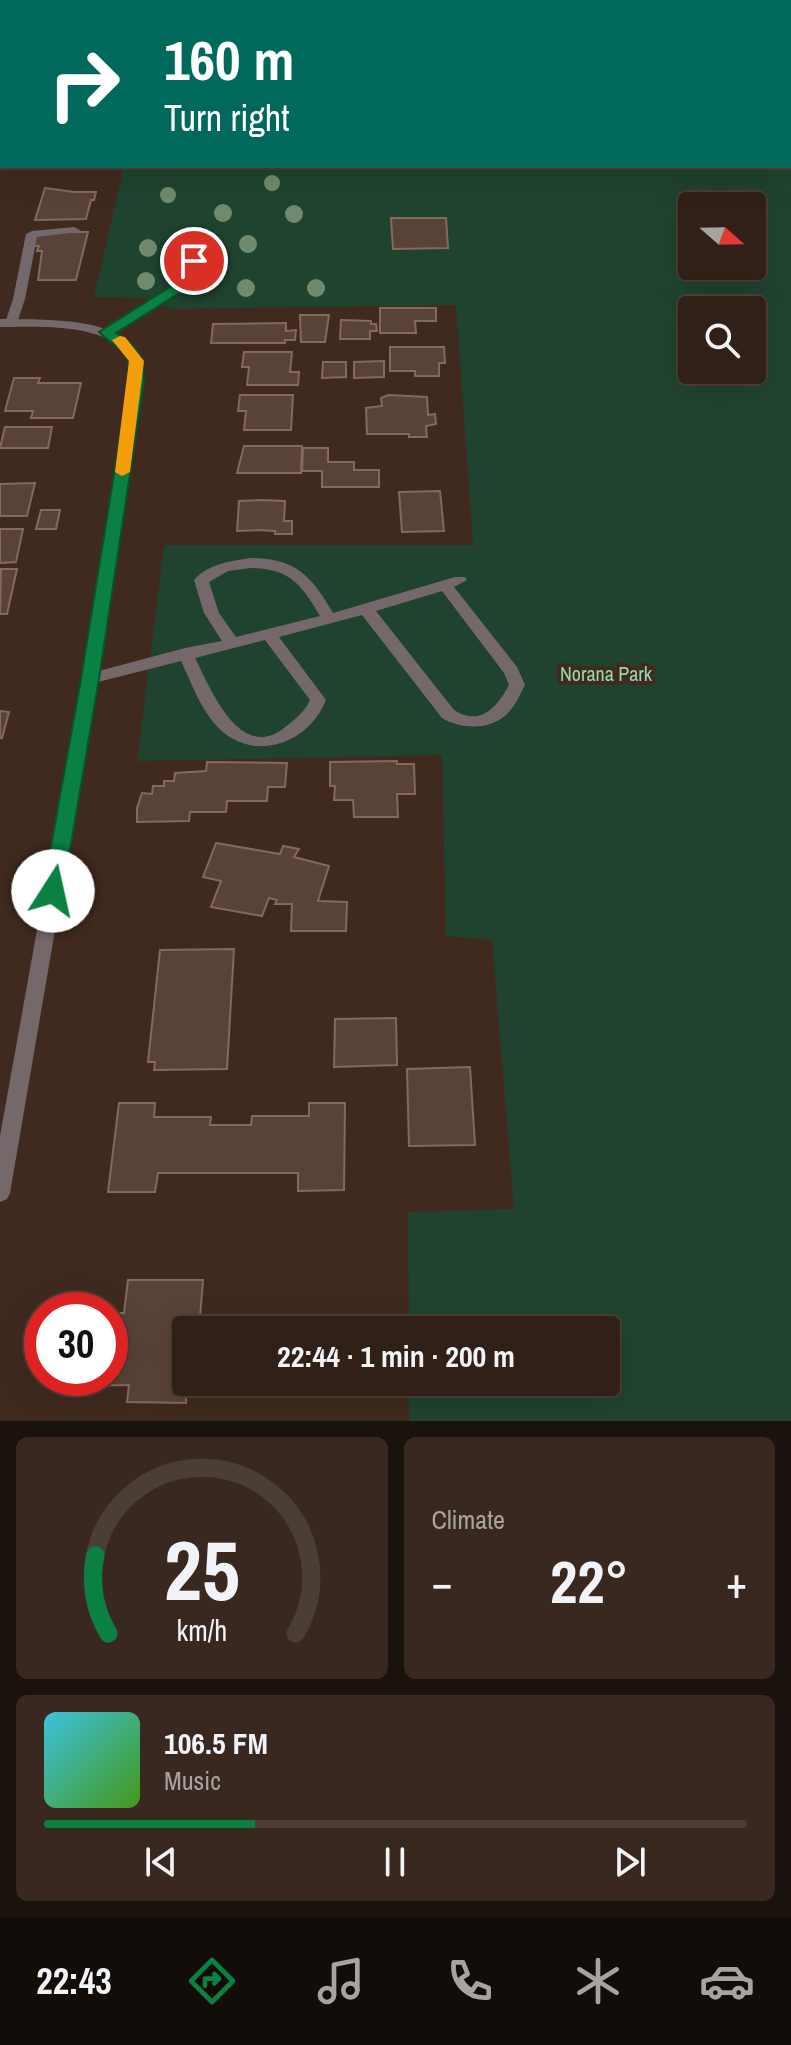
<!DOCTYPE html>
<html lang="en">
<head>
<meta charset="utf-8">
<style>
  body { margin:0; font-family:"Archivo Narrow",sans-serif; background:#382820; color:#f1f3f6; height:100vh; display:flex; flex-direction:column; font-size:30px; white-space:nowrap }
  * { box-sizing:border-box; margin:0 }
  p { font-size:26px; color:#a8a3a1 }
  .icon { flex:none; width:44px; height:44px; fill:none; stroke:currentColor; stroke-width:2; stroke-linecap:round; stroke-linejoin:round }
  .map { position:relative; height:1421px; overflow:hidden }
  .sheet { display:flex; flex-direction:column; gap:16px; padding:16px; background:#1a120d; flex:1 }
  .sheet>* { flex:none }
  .top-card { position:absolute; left:0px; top:0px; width:792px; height:168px; box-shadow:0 8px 32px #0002,0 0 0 2px #4b3e36; background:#00695c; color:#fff; overflow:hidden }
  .needle { width:52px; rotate:110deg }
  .buttons { position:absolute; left:678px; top:192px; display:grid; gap:16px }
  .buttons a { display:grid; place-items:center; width:88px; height:88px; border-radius:8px; background:#302017; box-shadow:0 8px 32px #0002,0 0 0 2px #4b3e36; font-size:40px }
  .speed { position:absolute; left:24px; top:1292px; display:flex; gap:16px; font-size:40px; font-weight:700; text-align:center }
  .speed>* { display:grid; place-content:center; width:104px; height:104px; border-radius:50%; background:#302017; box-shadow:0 8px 32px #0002,0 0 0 2px #4b3e36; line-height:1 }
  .speed .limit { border:12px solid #d22; background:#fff; color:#111 }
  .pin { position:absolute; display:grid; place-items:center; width:68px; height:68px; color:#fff; margin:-34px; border:4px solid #fff; border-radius:50%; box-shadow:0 2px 8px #0007 }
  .me { position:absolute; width:88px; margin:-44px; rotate:10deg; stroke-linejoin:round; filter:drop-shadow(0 0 6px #0008) }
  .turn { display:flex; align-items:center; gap:28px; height:168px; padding:0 32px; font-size:36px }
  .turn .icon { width:104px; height:104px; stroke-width:2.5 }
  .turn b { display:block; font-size:56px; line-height:68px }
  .big { font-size:60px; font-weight:700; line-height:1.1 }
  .sheet .widget { flex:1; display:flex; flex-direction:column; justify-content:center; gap:12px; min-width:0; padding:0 28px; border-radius:12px; background:#382820 }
  .sheet .dial { align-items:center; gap:0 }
  .dial svg { height:208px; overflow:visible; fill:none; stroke:#4b3e36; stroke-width:7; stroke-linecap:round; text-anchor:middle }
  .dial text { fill:#f1f3f6; stroke:none }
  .song { display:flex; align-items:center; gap:24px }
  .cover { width:96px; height:96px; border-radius:12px; background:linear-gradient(135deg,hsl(190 70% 55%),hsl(100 70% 35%)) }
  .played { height:8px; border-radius:4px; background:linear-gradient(90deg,#0b8043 30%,#4b3e36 30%) }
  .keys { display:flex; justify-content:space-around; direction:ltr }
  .heat { display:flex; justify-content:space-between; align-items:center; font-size:44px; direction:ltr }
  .sheet .tiles { flex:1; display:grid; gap:16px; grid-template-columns:1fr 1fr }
  .widget:last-child { grid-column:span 2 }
  .trip { position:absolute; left:172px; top:1316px; width:448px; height:80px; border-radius:8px; background:#302017; box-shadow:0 8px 32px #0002,0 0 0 2px #4b3e36; font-weight:700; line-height:80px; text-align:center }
  .menu { display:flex; height:128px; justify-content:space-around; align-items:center; background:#130d09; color:#a8a3a1 }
  .menu .icon { width:56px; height:56px }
  .menu .active { color:#0b8043 }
  .menu b { font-size:36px; color:#f1f3f6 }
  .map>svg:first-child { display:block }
  .green { fill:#20432f; fill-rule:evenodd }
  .building { fill:#594237; stroke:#83695e; stroke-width:2 }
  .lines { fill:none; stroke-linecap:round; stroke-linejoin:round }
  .service { fill:#75686a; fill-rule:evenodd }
  .minor { fill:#75686a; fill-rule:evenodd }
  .tree { fill:#6f8a6f }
  .route { fill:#0b8043; stroke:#07532c; stroke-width:2 }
  .slow { fill:#f59e0b }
  .labels { text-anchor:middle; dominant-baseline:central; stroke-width:8; stroke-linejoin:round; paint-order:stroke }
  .park-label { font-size:20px; fill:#96d8b0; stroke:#402a1f }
</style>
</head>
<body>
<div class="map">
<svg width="791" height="1421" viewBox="0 0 791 1421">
  <rect width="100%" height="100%" fill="#402a1f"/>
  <path class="green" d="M 0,0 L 791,0 L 791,1421 L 409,1421 L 409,1382 L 606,1382 L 606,1330 L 409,1330 L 408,1212 L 514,1209 L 492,940 L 446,936 L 442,755 L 137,761 L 164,545 L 473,545 L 456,305 L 171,309 L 145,298 L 94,297 L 124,166 L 790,166 L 790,2 ZM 692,206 L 752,206 L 752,266 L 692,266 ZM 692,310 L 752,310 L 752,370 L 692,370 Z"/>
  <path class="building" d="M 0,3 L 2,3 L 2,106 L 0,106 Z
    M 45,188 L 74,192 L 96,192 L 94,200 L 91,200 L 86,219 L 35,220 Z
    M 391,218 L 446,218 L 448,248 L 393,249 Z
    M 46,232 L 88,232 L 76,280 L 38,280 L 42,251 L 37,251 L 39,246 L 32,246 L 36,234 Z
    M 380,308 L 436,308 L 436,321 L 415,321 L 416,333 L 380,333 Z
    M 300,315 L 329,315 L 325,342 L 301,342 Z
    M 341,320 L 371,321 L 371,324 L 376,324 L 377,331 L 370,331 L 370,339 L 340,339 Z
    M 286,323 L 286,331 L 296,330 L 295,340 L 285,340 L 285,343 L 211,343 L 213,324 Z
    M 390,347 L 444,347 L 445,363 L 439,363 L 439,376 L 415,376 L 415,371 L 390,371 Z
    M 244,352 L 292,352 L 290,372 L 299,372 L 298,385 L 247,385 L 249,367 L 242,367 Z
    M 384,361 L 384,377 L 354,378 L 354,362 Z
    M 323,362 L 346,362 L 346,377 L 322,378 Z
    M 14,378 L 40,378 L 38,383 L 81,383 L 73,418 L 31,418 L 33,411 L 5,411 Z
    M 240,395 L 293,395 L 291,430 L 244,430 L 246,411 L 238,411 Z
    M 388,395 L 427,397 L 428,415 L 435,414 L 436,424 L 426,426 L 427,437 L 409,437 L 409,434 L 367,434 L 366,408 L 382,406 L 381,398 Z
    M 5,427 L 52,427 L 48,448 L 0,448 Z
    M 244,446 L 302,446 L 301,473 L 237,473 Z
    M 303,448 L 328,448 L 328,462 L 354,462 L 354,470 L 379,470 L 379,487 L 322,487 L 322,471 L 302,471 Z
    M 35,483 L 27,516 L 0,516 L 0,484 Z
    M 440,491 L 444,531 L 402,532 L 399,492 Z
    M 261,500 L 285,501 L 284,521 L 292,521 L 292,534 L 275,534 L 275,531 L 259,530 L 237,531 L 239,501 Z
    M 41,510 L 60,510 L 56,529 L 36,529 Z
    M 0,529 L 23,529 L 16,562 L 0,563 Z
    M 1,569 L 17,569 L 7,614 L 0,614 Z
    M 0,711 L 9,712 L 2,738 L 0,738 Z
    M 397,761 L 397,764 L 414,764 L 415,794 L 397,794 L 398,817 L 354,817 L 353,800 L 334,800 L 335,786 L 330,786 L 330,762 Z
    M 207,762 L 287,763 L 285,787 L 268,787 L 267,801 L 227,801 L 226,812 L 190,812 L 189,821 L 137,822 L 137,808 L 142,793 L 152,794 L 153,786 L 164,786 L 164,781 L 174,781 L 175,773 L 206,771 Z
    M 216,843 L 280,854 L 283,846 L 299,849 L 294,857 L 329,866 L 318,901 L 347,902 L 346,931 L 291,931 L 292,904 L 275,904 L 277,900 L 269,898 L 262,916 L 211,907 L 221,881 L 203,877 Z
    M 234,949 L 227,1069 L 154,1070 L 155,1062 L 148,1062 L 160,950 Z
    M 396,1018 L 397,1065 L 334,1067 L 335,1019 Z
    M 470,1067 L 475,1145 L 409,1146 L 407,1069 Z
    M 119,1103 L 155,1103 L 154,1117 L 211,1117 L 210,1125 L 251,1125 L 252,1116 L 309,1116 L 309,1103 L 345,1103 L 344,1190 L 298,1191 L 298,1173 L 158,1173 L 155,1192 L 108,1192 Z
    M 128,1280 L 203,1280 L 199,1330 L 186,1330 L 186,1403 L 127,1402 L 129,1385 L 79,1386 L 80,1378 L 110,1378 L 110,1313 L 124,1313 Z"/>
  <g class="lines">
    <path class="service" d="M 74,227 L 80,230 L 78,232 L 37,237 L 25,299 L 17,323 L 15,326 L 7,326 L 5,323 L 13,299 L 26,234 L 32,231 Z
      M 205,233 L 211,236 L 189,286 L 111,335 L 103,335 L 103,329 L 180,281 L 199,236 Z
      M 251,558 C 296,559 311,575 333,613 L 455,577 L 465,577 L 467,580 L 454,587 L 517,667 L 525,685 C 520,694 516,705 508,713 C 492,730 462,730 442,718 L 362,615 L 279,637 L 326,700 C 307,747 248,764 214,723 C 199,705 191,682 181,661 L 90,684 L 84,683 L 82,679 L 84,675 L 185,648 L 222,641 L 204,613 L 194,580 C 208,564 230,561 251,558 ZM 251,568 C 290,569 301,584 320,616 L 236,637 L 219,613 L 209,582 L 228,571 ZM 442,591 L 504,673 L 509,685 C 497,707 481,727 454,710 L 376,611 ZM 265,640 L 310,700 C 305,712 294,720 284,728 C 239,763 210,687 195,658 Z"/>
    <path class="minor" d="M 0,319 C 40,320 135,314 144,367 L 98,679 L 10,1193 L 7,1199 L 0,1202 L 0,1136 L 82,679 L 131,367 C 123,321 35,327 0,327 Z"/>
  </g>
  <g class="tree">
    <circle cx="272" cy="183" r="8"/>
    <circle cx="168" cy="195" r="8"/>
    <circle cx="223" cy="213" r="9"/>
    <circle cx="294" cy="214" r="9"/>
    <circle cx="248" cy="244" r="9"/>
    <circle cx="148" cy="248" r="9"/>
    <circle cx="146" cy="281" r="9"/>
    <circle cx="246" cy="288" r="9"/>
    <circle cx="316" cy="288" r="9"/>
  </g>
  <path class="route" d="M 194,257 L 201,261 L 190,286 L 116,333 C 138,348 144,354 144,381 L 99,679 L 63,891 L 60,896 L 46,896 L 43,891 L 81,679 L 129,381 C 130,345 121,354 99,332 L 179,281 L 187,261 Z"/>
  <path class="slow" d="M 120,336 L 125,337 L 144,361 L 130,472 L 122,476 L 115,472 L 129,361 L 112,340 Z"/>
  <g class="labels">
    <g class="park-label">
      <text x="606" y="673">Norana Park</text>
    </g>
  </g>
</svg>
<div class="buttons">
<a><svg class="needle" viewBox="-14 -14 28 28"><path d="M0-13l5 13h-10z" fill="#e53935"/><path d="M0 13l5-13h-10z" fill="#a8a3a1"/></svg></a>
<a><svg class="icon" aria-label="search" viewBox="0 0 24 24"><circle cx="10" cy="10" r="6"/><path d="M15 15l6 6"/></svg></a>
</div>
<div class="speed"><div class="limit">30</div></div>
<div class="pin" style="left:194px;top:261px;background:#d93025"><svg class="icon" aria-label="arrive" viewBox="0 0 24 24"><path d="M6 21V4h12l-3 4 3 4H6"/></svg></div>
<svg class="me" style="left:53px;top:891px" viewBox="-20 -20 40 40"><circle r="19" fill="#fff"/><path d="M0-13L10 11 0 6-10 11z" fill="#0b8043"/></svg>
<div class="trip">22:44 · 1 min · 200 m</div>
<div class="top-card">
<div class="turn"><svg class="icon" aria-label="right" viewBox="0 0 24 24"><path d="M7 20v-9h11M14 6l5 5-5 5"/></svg><div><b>160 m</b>Turn right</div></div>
</div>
</div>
<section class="sheet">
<div class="tiles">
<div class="widget dial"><svg viewBox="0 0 100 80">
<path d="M14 69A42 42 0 1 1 86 69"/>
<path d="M14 69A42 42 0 0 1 9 39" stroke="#0b8043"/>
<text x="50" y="56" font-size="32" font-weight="700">25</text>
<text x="50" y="72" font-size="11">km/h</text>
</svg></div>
<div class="widget"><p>Climate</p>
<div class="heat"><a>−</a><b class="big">22°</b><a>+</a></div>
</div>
<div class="widget">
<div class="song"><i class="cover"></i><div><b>106.5 FM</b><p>Music</p></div></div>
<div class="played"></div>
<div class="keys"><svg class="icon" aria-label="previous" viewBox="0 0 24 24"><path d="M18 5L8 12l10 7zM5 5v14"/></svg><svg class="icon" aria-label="pause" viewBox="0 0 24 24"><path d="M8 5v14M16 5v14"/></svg><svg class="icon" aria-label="next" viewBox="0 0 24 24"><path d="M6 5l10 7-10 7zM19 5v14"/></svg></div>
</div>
</div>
</section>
<nav class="menu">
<b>22:43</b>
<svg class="icon active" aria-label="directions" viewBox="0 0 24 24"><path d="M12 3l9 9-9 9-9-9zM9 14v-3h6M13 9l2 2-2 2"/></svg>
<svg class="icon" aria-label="music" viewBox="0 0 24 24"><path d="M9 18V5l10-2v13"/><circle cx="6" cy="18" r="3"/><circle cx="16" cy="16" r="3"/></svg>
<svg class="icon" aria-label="phone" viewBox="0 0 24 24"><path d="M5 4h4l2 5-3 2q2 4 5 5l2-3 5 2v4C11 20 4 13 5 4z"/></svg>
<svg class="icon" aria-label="climate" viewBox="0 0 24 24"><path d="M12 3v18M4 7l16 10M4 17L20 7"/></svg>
<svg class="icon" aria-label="car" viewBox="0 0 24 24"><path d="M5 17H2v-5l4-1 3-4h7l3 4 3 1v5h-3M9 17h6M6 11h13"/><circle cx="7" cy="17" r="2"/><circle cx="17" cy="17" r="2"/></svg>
</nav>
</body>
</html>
